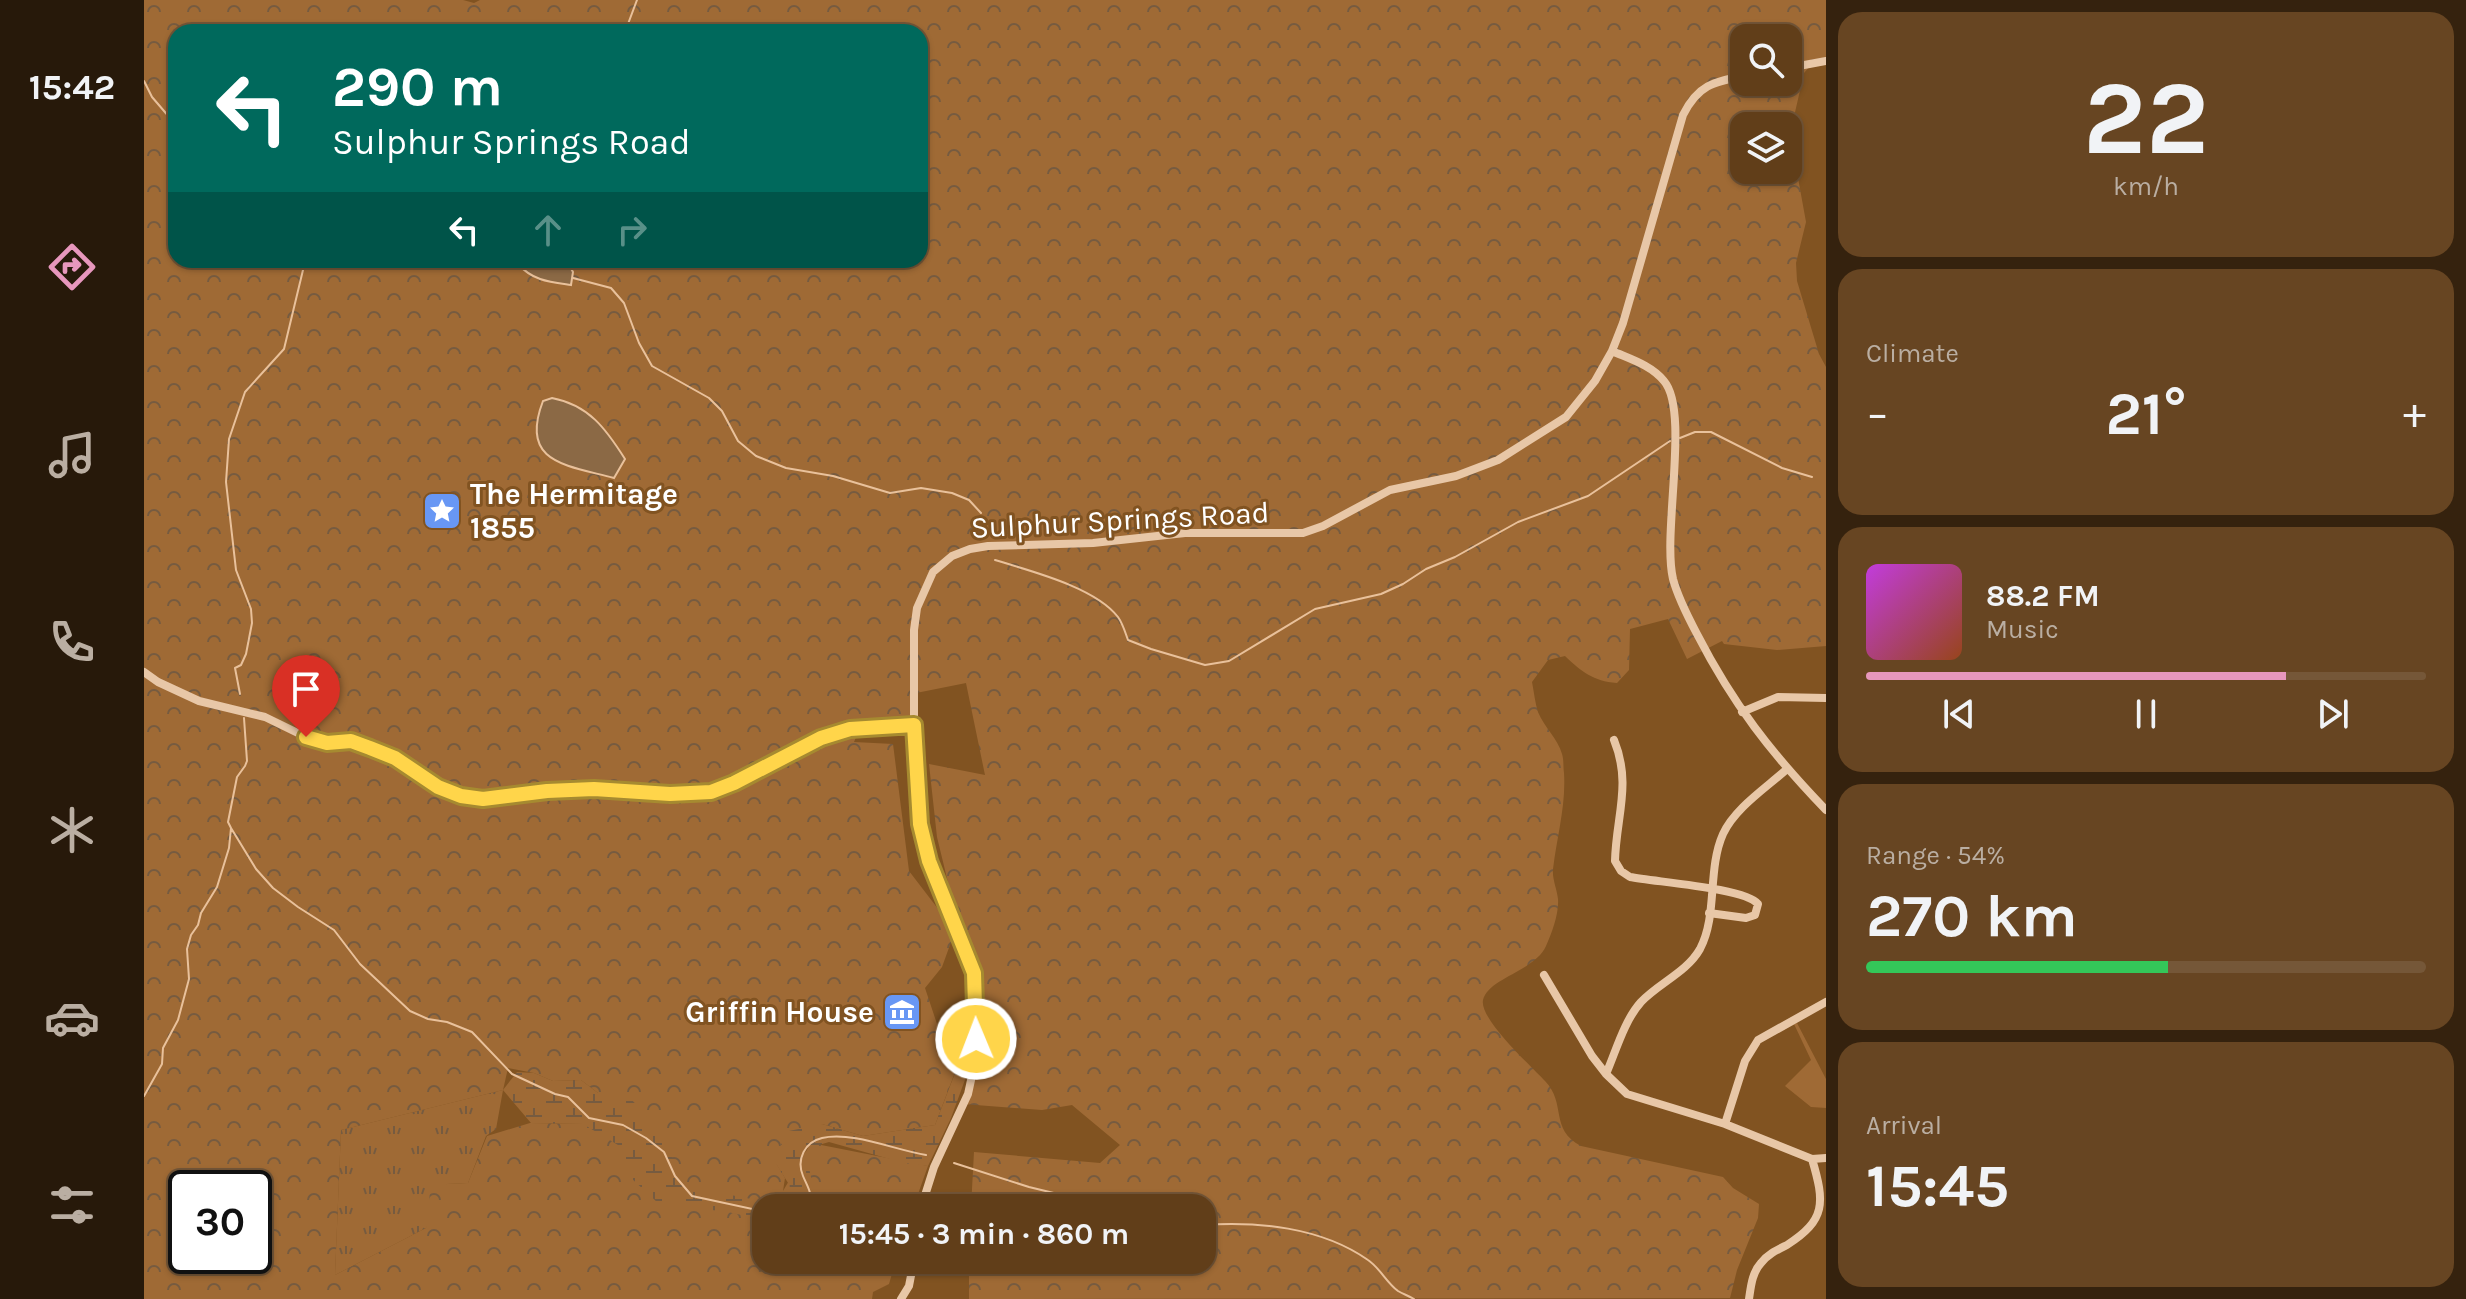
<!DOCTYPE html>
<html lang="en">
<head>
<meta charset="utf-8">
<style>
  body { margin:0; font-family:Karla,sans-serif; background:#674522; color:#f1f3f6; height:100vh; display:flex; flex-direction:column; font-size:30px; white-space:nowrap }
  * { box-sizing:border-box; margin:0 }
  p { font-size:26px; color:#baaea2 }
  .icon { flex:none; width:44px; height:44px; fill:none; stroke:currentColor; stroke-width:2; stroke-linecap:round; stroke-linejoin:round }
  .map { position:relative; flex:1; overflow:hidden }
  .panel { display:flex; flex-direction:column; gap:12px; padding:12px; background:#35220e; width:640px }
  .panel>* { flex:none }
  .hud { position:absolute; left:24px; top:24px; width:760px; height:244px; border-radius:24px; box-shadow:0 2px 6px #0004,0 0 0 2px #755738; background:#00695c; color:#fff; overflow:hidden }
  .fabs { position:absolute; left:1586px; top:24px; display:grid; gap:16px }
  .fabs a { display:grid; place-items:center; width:72px; height:72px; border-radius:16px; background:#613e19; box-shadow:0 2px 6px #0004,0 0 0 2px #755738; font-size:40px }
  .speed { position:absolute; left:24px; top:1170px; display:flex; gap:16px; font-size:40px; font-weight:700; text-align:center }
  .speed>* { display:grid; place-content:center; width:104px; height:104px; border-radius:50%; background:#613e19; box-shadow:0 2px 6px #0004,0 0 0 2px #755738; line-height:1 }
  .speed .limit { border:4px solid #111; border-radius:12px; background:#fff; color:#111 }
  .pin { position:absolute; display:grid; place-items:center; width:68px; height:68px; color:#fff; margin:-82px -34px; border-radius:50% 50% 50% 0; rotate:-45deg; box-shadow:0 0 8px #0007 }
  .pin .icon { rotate:45deg }
  .me { position:absolute; width:88px; margin:-44px; rotate:359deg; stroke-linejoin:round; filter:drop-shadow(0 0 6px #0008) }
  .turn { display:flex; align-items:center; gap:28px; height:168px; padding:0 32px; font-size:36px }
  .turn .icon { width:104px; height:104px; stroke-width:2.5 }
  .turn b { display:block; font-size:56px; line-height:68px }
  .lanes { display:flex; align-items:center; height:76px; padding:0 32px; background:#0003; justify-content:center; gap:40px; direction:ltr }
  .lanes .off { opacity:.35 }
  .big { font-size:60px; font-weight:700; line-height:1.1 }
  .panel .card { flex:1; display:flex; flex-direction:column; justify-content:center; gap:12px; min-width:0; padding:0 28px; border-radius:24px; background:#674522 }
  .panel .dial { align-items:center; gap:0 }
  .dial b { font-size:104px; line-height:1 }
  .song { display:flex; align-items:center; gap:24px }
  .cover { width:96px; height:96px; border-radius:12px; background:linear-gradient(135deg,hsl(290 70% 55%),hsl(20 70% 35%)) }
  .played { height:8px; border-radius:4px; background:linear-gradient(90deg,#e797bd 75%,#755738 75%) }
  .keys { display:flex; justify-content:space-around; direction:ltr }
  .heat { display:flex; justify-content:space-between; align-items:center; font-size:44px; direction:ltr }
  .charge { height:12px; border-radius:6px; background:linear-gradient(90deg,#34c759 54%,#755738 0) }
  .trip { position:absolute; left:608px; top:1194px; width:464px; height:80px; border-radius:24px; background:#613e19; box-shadow:0 2px 6px #0004,0 0 0 2px #755738; font-weight:700; line-height:80px; text-align:center }
  main { display:flex; flex:1; min-height:0 }
  .menu { display:flex; flex-direction:column; width:144px; justify-content:space-around; align-items:center; background:#27190a; color:#baaea2 }
  .menu .icon { width:56px; height:56px }
  .menu .selected { color:#e797bd }
  .menu b { font-size:36px; color:#f1f3f6 }
  .map>svg:first-child { display:block }
  .grass { fill:url(#grass-tufts) }
  .forest { fill:url(#forest-crowns); fill-rule:evenodd }
  .wetland { fill:url(#wetland-marsh) }
  .green { fill:#9f6a35 }
  .water { fill:#8b6945; stroke:#e9c19b; stroke-width:2 }
  .lines { fill:none; stroke-linecap:round; stroke-linejoin:round }
  .stream { stroke:#e9c19b; stroke-width:2 }
  .street { stroke:#e8c7a7; stroke-width:8 }
  .route-casing { stroke:#a68a30; stroke-width:20 }
  .route { stroke:#ffd54a; stroke-width:14 }
  .labels { text-anchor:middle; dominant-baseline:central; stroke-width:6; stroke-linejoin:round; paint-order:stroke }
  .poi-label { font-size:30px; font-weight:bold; fill:#fff; stroke:#815321; text-anchor:start }
  .street-label { font-size:30px; fill:#fff; stroke:#815321 }
</style>
</head>
<body>
<main>
<nav class="menu">
<b>15:42</b>
<svg class="icon selected" aria-label="directions" viewBox="0 0 24 24"><path d="M12 3l9 9-9 9-9-9zM9 14v-3h6M13 9l2 2-2 2"/></svg>
<svg class="icon" aria-label="music" viewBox="0 0 24 24"><path d="M9 18V5l10-2v13"/><circle cx="6" cy="18" r="3"/><circle cx="16" cy="16" r="3"/></svg>
<svg class="icon" aria-label="phone" viewBox="0 0 24 24"><path d="M5 4h4l2 5-3 2q2 4 5 5l2-3 5 2v4C11 20 4 13 5 4z"/></svg>
<svg class="icon" aria-label="climate" viewBox="0 0 24 24"><path d="M12 3v18M4 7l16 10M4 17L20 7"/></svg>
<svg class="icon" aria-label="car" viewBox="0 0 24 24"><path d="M5 17H2v-5l4-1 3-4h7l3 4 3 1v5h-3M9 17h6M6 11h13"/><circle cx="7" cy="17" r="2"/><circle cx="17" cy="17" r="2"/></svg>
<svg class="icon" aria-label="filters" viewBox="0 0 24 24"><path d="M4 7h16M4 17h16"/><circle cx="9" cy="7" r="2"/><circle cx="15" cy="17" r="2"/></svg>
</nav>
<div class="map">
<svg width="1682" height="1299" viewBox="0 0 1682 1299">
  <defs>
    <pattern id="grass-tufts" width="24" height="20" patternUnits="userSpaceOnUse" patternTransform="scale(2)"><rect width="24" height="20" fill="#9f6a35"/><path d="M3 7l-1-3M5 7V3M7 7l1-3M15 17l-1-3M17 17v-4M19 17l1-3" fill="none" stroke="#765b40"/></pattern>
    <pattern id="forest-crowns" width="20" height="18" patternUnits="userSpaceOnUse" patternTransform="scale(2)"><rect width="20" height="18" fill="#9f6a35"/><path d="M2 6a3 3 0 1 1 6 0M12 15a3 3 0 1 1 6 0" fill="none" stroke="#765b40"/></pattern>
    <pattern id="wetland-marsh" width="20" height="14" patternUnits="userSpaceOnUse" patternTransform="scale(2)"><rect width="20" height="14" fill="#9f6a35"/><path d="M1 5h8M5 5V1M11 12h8M15 12V8" fill="none" stroke="#765b40"/></pattern>
  </defs>
  <rect width="100%" height="100%" fill="#815321"/>
  <path class="grass" d="M 359,1090 L 352,1129 L 342,1136 L 324,1183 L 303,1184 L 282,1228 L 191,1275 L 197,1130 Z"/>
  <path class="forest" d="M 0,0 L 319,0 L 330,3 L 336,0 L 1682,0 L 1682,57 L 1671,60 L 1660,73 L 1646,134 L 1662,222 L 1652,263 L 1653,281 L 1675,354 L 1682,367 L 1682,646 L 1633,650 L 1580,644 L 1578,641 L 1543,659 L 1524,619 L 1486,629 L 1485,670 L 1473,683 C 1449,681 1438,672 1421,656 L 1404,660 L 1388,682 C 1390,692 1391,703 1394,712 C 1400,727 1414,739 1418,754 C 1420,760 1419,767 1420,773 C 1422,806 1413,836 1409,869 C 1408,879 1413,889 1414,899 C 1415,914 1408,932 1402,946 C 1391,971 1344,978 1339,1000 C 1335,1019 1388,1067 1401,1081 C 1423,1104 1405,1129 1437,1146 L 1579,1177 L 1589,1188 L 1615,1204 L 1614,1218 L 1593,1270 L 1586,1298 L 825,1299 L 825,1260 L 1058,1260 L 1058,1208 L 827,1208 L 830,1152 L 956,1163 L 976,1145 L 928,1105 L 898,1110 L 819,1104 L 833,1022 L 826,973 L 793,837 L 785,764 L 841,775 L 822,683 L 772,693 L 770,720 L 718,722 L 710,742 L 749,744 L 765,871 L 811,931 L 798,967 L 781,988 L 810,1075 L 791,1125 L 719,1136 L 678,1124 L 632,1163 L 641,1178 L 639,1191 L 667,1143 L 784,1166 L 769,1208 L 622,1208 L 622,1260 L 752,1260 L 745,1284 L 729,1292 L 728,1299 L 0,1299 ZM 32,32 L 776,32 L 776,260 L 422,260 L 429,272 L 427,285 L 374,264 L 376,260 L 32,260 ZM 1600,38 L 1644,38 L 1644,82 L 1600,82 ZM 1600,126 L 1644,126 L 1644,170 L 1600,170 ZM 408,398 L 469,478 C 422,465 376,463 399,401 ZM 364,1068 L 390,1073 L 409,1081 L 437,1080 L 454,1093 L 446,1124 L 386,1123 L 343,1136 L 324,1183 L 303,1184 L 286,1192 L 282,1228 L 191,1275 L 197,1130 L 359,1090 ZM 42,1188 L 110,1188 L 110,1256 L 42,1256 Z"/>
  <path class="wetland" d="M 826,1066 L 807,1118 L 784,1166 L 760,1163 L 685,1142 L 661,1149 L 671,1196 L 663,1208 L 622,1208 L 621,1220 L 579,1211 L 542,1208 L 514,1203 L 487,1178 L 474,1145 L 439,1124 L 387,1123 L 359,1090 L 373,1072 L 390,1073 L 409,1081 L 437,1080 L 454,1093 C 460,1093 468,1090 474,1091 C 497,1097 533,1166 546,1187 L 607,1199 L 636,1201 L 646,1186 L 629,1159 L 645,1131 L 678,1124 L 719,1136 L 791,1125 L 813,1068 Z"/>
  <path class="green" d="M 1653,1023 L 1682,1079 L 1682,1108 L 1667,1107 L 1641,1086 L 1667,1060 L 1650,1024 Z"/>
  <path class="water" d="M 376,260 L 422,260 L 429,272 L 427,285 C 406,282 389,281 374,264 Z
    M 408,398 C 445,405 462,429 481,459 L 470,478 C 422,465 375,463 399,401 Z"/>
  <g class="lines">
    <path class="stream" d="M 481,32 L 493,0
      M 0,81 L 8,97 L 32,125
      M 429,278 L 467,288 L 480,303 L 495,343 L 508,366 L 565,398 L 578,411 L 594,441 L 612,456 L 642,468 L 689,476 L 746,493 L 777,488 L 808,493 L 825,500 L 837,513
      M 1536,438 L 1551,432 L 1567,432 L 1638,468 L 1668,477
      M 851,560 C 886,571 951,587 974,617 C 979,624 981,632 984,640 L 1007,649 L 1061,665 L 1085,661 L 1171,609 L 1237,594 L 1259,584 L 1282,569 L 1311,557 L 1374,522 L 1444,496 L 1526,441
      M 96,694 L 91,668 L 97,665 L 102,654 L 108,623 L 107,609 L 92,570 L 82,482 L 85,439 L 101,392 L 140,349 L 159,270 L 158,260
      M 87,828 L 112,869 L 129,888 L 154,907 L 190,930 L 216,964 L 266,1011 L 284,1019 L 303,1022 L 328,1032 L 368,1074 L 411,1094 L 424,1097 L 445,1118 L 479,1125 L 502,1138 L 520,1152 L 531,1176 L 548,1196 L 622,1212
      M 0,1096 L 18,1064 L 19,1048 L 34,1020 L 45,979 L 43,949 L 47,935 L 54,925 L 57,913 L 73,887 L 85,848 L 87,828 L 84,822 L 93,777 L 101,766 L 103,761 L 100,718
      M 810,1163 L 885,1187 L 918,1195 L 953,1208
      M 656,1208 C 660,1204 666,1200 666,1193 C 665,1188 661,1181 659,1176 C 652,1159 661,1142 678,1138 C 708,1131 751,1150 782,1155
      M 1058,1225 C 1113,1221 1177,1227 1224,1260 C 1236,1268 1242,1282 1254,1291 C 1259,1294 1265,1296 1270,1299"/>
    <path class="street" d="M 1644,68 L 1682,61
      M 1468,351 C 1486,359 1507,365 1520,381 C 1546,411 1518,533 1529,579 C 1534,598 1544,617 1553,634 C 1589,704 1627,753 1682,810
      M 0,672 L 14,682 L 55,701 L 121,717 L 162,737 L 183,743 L 207,741 L 226,748 L 251,758 L 294,787 L 317,796 L 339,799 L 403,791 L 450,789 L 544,794 L 567,792 L 590,783 L 677,738 L 706,729 L 770,725
      M 1598,712 L 1634,697 L 1682,698
      M 1470,740 C 1488,784 1472,817 1471,861 L 1477,871 L 1486,877 C 1511,882 1602,888 1614,904 L 1611,915 L 1602,918 L 1565,913
      M 1400,975 L 1448,1056 L 1462,1074 L 1483,1094 L 1581,1124 L 1668,1159 L 1682,1158
      M 1462,1074 C 1472,1051 1480,1021 1497,1002 C 1515,983 1543,972 1556,949 C 1574,915 1563,870 1579,834 C 1591,808 1622,788 1643,769
      M 1581,1124 L 1601,1061 L 1614,1040 L 1682,1002
      M 777,1208 L 790,1167 L 824,1094 L 829,1071 L 832,1039 L 830,973 L 785,861 L 776,824 L 770,725 L 770,630 L 773,608 L 789,572 L 808,556 L 826,549 L 844,546 L 949,543 L 1041,533 L 1159,533 L 1179,526 L 1246,490 L 1312,476 L 1354,460 L 1422,417 L 1451,381 L 1468,351 L 1479,323 L 1539,115 C 1554,85 1569,82 1600,76
      M 757,1299 L 765,1286 L 770,1260
      M 1605,1299 C 1607,1286 1608,1273 1617,1263 C 1624,1254 1633,1250 1643,1245 C 1682,1220 1681,1203 1668,1159"/>
  </g>
  <g class="lines">
    <defs>
      <path id="route" d="M 162,737 L 183,743 L 207,741 L 226,748 L 251,758 L 294,787 L 317,796 L 339,799 L 403,791 L 450,789 L 526,794 L 567,792 L 590,783 L 677,738 L 706,729 L 770,725 L 776,824 L 785,861 L 830,973 L 832,1039"/>
    </defs>
    <use href="#route" class="route-casing"/>
    <use href="#route" class="route"/>
  </g>
  <defs>
    <symbol id="sight-square" viewBox="-11 -11 22 22"><rect x="-9" y="-9" width="18" height="18" rx="4" fill="#6897f4" stroke="#815321"/><path d="M0-6L1.8-2.2L6-1.7L2.9 1.2L3.7 5.4L0 3.3L-3.7 5.4L-2.9 1.2L-6-1.7L-1.8-2.2Z" fill="#fff"/></symbol>
    <symbol id="museum-square" viewBox="-11 -11 22 22"><rect x="-9" y="-9" width="18" height="18" rx="4" fill="#6897f4" stroke="#815321"/><path d="M0-6L6-3V-2H-6V-3ZM-5-1h2V3h-2ZM-1-1h2V3h-2ZM3-1h2V3H3ZM-6 4H6V6H-6Z" fill="#fff"/></symbol>
  </defs>
  <g fill-rule="evenodd">
    <use href="#sight-square" x="276" y="489" width="44" height="44"/>
    <use href="#museum-square" x="736" y="990" width="44" height="44"/>
  </g>
  <g class="labels">
    <g class="poi-label">
      <text x="326" y="494">The Hermitage<tspan x="326" dy="34">1855</tspan></text>
      <text x="730" y="1012" text-anchor="end">Griffin House</text>
    </g>
    <g class="street-label">
      <text transform="translate(976 520) rotate(-3)">Sulphur Springs Road</text>
    </g>
  </g>
</svg>
<div class="fabs">
<a><svg class="icon" aria-label="search" viewBox="0 0 24 24"><circle cx="10" cy="10" r="6"/><path d="M15 15l6 6"/></svg></a>
<a><svg class="icon" aria-label="layers" viewBox="0 0 24 24"><path d="M12 4l9 5-9 5-9-5zM3 14l9 5 9-5"/></svg></a>
</div>
<div class="speed"><div class="limit">30</div></div>
<div class="pin" style="left:162px;top:737px;background:#d93025"><svg class="icon" aria-label="arrive" viewBox="0 0 24 24"><path d="M6 21V4h12l-3 4 3 4H6"/></svg></div>
<svg class="me" style="left:832px;top:1039px" viewBox="-20 -20 40 40"><circle r="17" fill="#ffd54a" stroke="#fff" stroke-width="3"/><path d="M0-11L8 9 0 5-8 9z" fill="#fff"/></svg>
<div class="trip">15:45 · 3 min · 860 m</div>
<div class="hud">
<div class="turn"><svg class="icon" aria-label="left" viewBox="0 0 24 24"><path d="M17 20v-9H6M10 6l-5 5 5 5"/></svg><div><b>290 m</b>Sulphur Springs Road</div></div>
<div class="lanes"><svg class="icon" aria-label="left" viewBox="0 0 24 24"><path d="M17 20v-9H6M10 6l-5 5 5 5"/></svg><svg class="icon off" aria-label="ahead" viewBox="0 0 24 24"><path d="M12 20V5M6 11l6-6 6 6"/></svg><svg class="icon off" aria-label="right" viewBox="0 0 24 24"><path d="M7 20v-9h11M14 6l5 5-5 5"/></svg></div>
</div>
</div>
<section class="panel">
<div class="card dial"><b>22</b><p>km/h</p></div>
<div class="card"><p>Climate</p>
<div class="heat"><a>−</a><b class="big">21°</b><a>+</a></div>
</div>
<div class="card">
<div class="song"><i class="cover"></i><div><b>88.2 FM</b><p>Music</p></div></div>
<div class="played"></div>
<div class="keys"><svg class="icon" aria-label="previous" viewBox="0 0 24 24"><path d="M18 5L8 12l10 7zM5 5v14"/></svg><svg class="icon" aria-label="pause" viewBox="0 0 24 24"><path d="M8 5v14M16 5v14"/></svg><svg class="icon" aria-label="next" viewBox="0 0 24 24"><path d="M6 5l10 7-10 7zM19 5v14"/></svg></div>
</div>
<div class="card"><p>Range · 54%</p><b class="big">270 km</b><div class="charge"></div></div>
<div class="card"><p>Arrival</p><b class="big">15:45</b></div>
</section>
</main>
</body>
</html>
